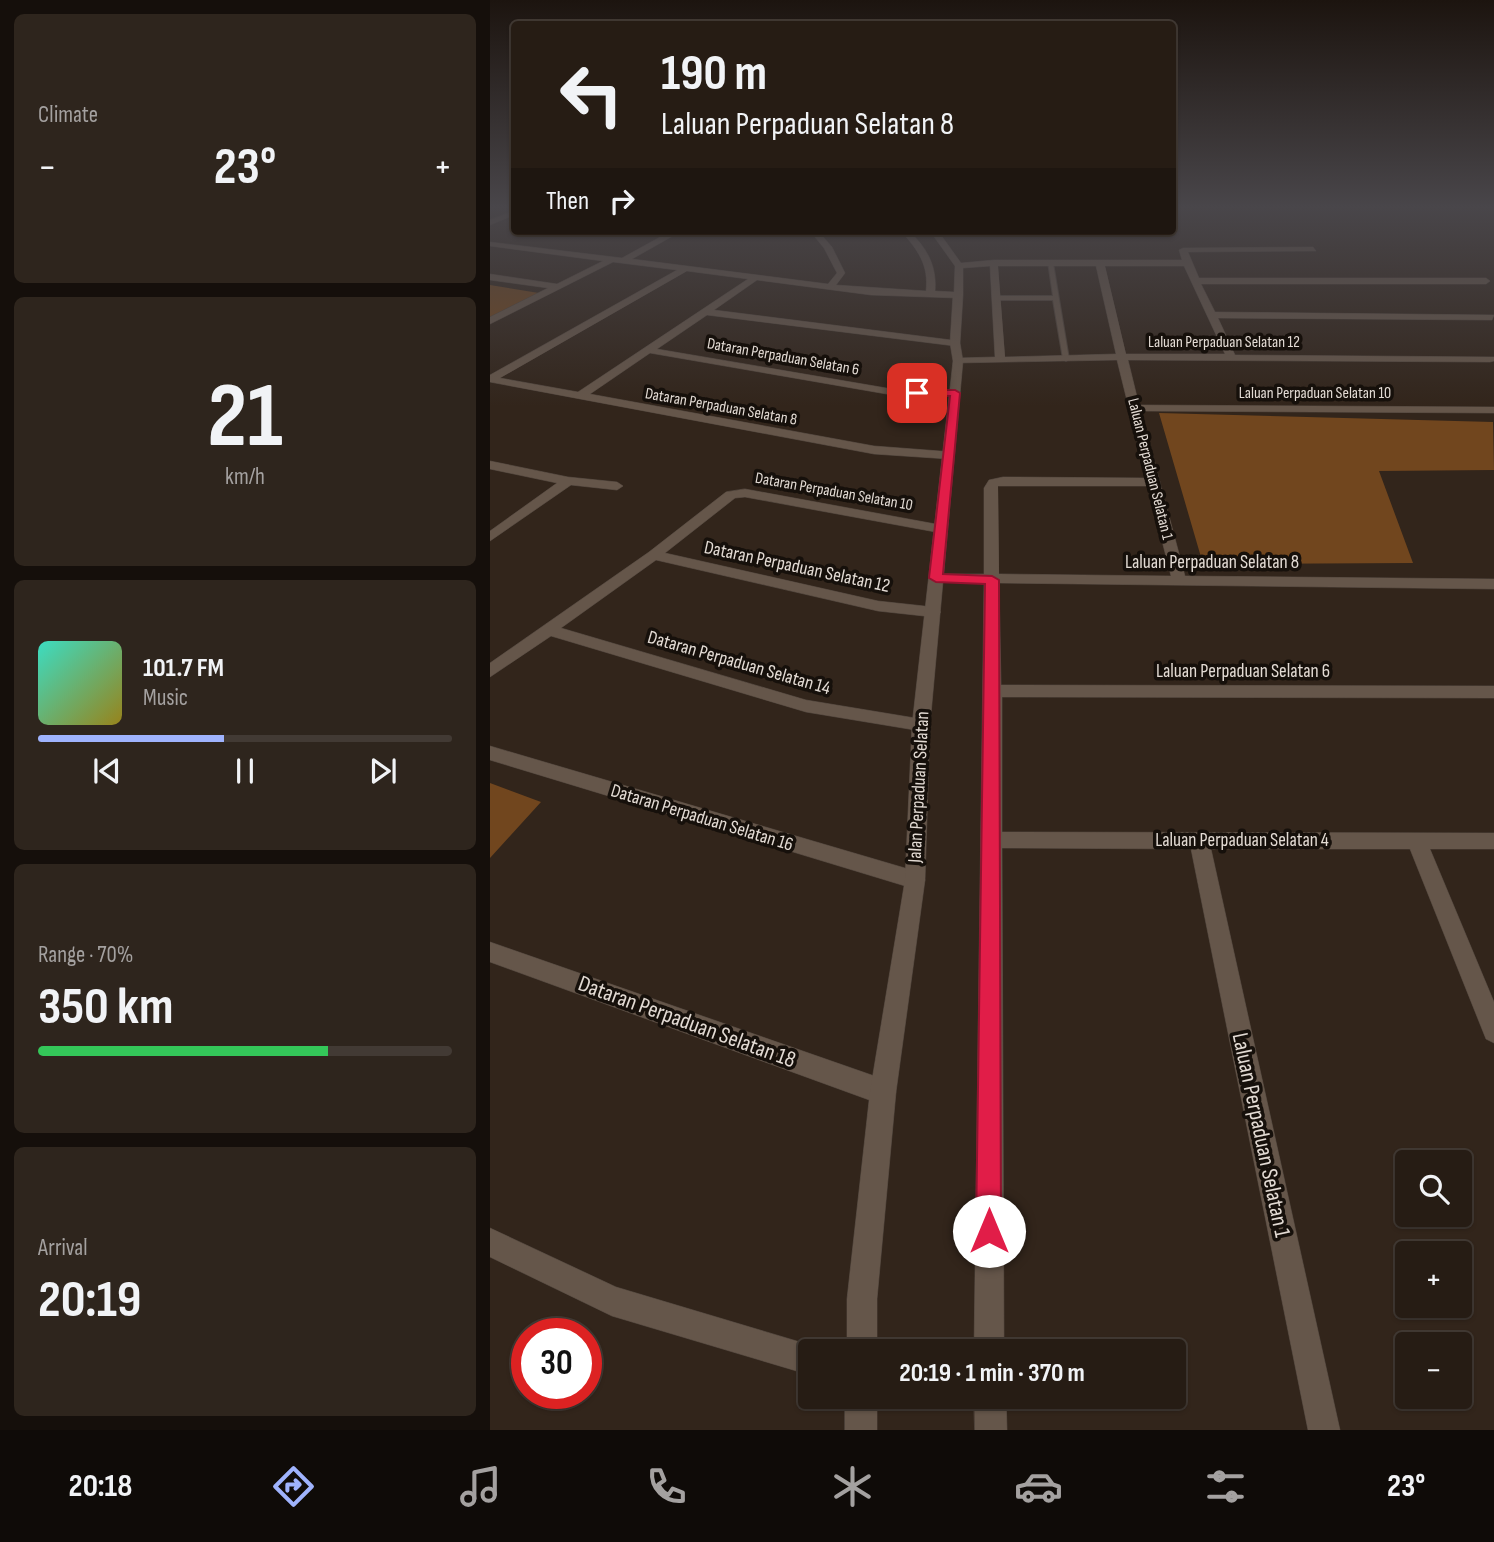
<!DOCTYPE html>
<html lang="en">
<head>
<meta charset="utf-8">
<style>
  body { margin:0; font-family:"Sofia Sans Condensed",sans-serif; background:#2e251d; color:#f1f3f6; height:100vh; display:flex; flex-direction:column; font-size:26px; white-space:nowrap }
  * { box-sizing:border-box; margin:0 }
  p { font-size:23px; color:#a4a1a0 }
  .icon { flex:none; width:38px; height:38px; fill:none; stroke:currentColor; stroke-width:2; stroke-linecap:round; stroke-linejoin:round }
  .map { position:relative; flex:1; overflow:hidden }
  .details { display:flex; flex-direction:column; gap:14px; padding:14px; background:#150f0b; width:490px }
  .details>* { flex:none }
  .hud { position:absolute; left:21px; top:21px; width:665px; height:214px; border-radius:7px; box-shadow:0 2px 5px #0004,0 0 0 2px #423a34; background:#261c14; color:#f1f3f6; overflow:hidden }
  .buttons { position:absolute; left:905px; top:1150px; display:grid; gap:14px }
  .buttons a { display:grid; place-items:center; width:77px; height:77px; border-radius:7px; background:#261c14; box-shadow:0 2px 5px #0004,0 0 0 2px #423a34; font-size:35px }
  .speed { position:absolute; left:21px; top:1318px; display:flex; gap:14px; font-size:35px; font-weight:700; text-align:center }
  .speed>* { display:grid; place-content:center; width:91px; height:91px; border-radius:50%; background:#261c14; box-shadow:0 2px 5px #0004,0 0 0 2px #423a34; line-height:1 }
  .speed .limit { border:10px solid #d22; background:#fff; color:#111 }
  .pin { position:absolute; display:grid; place-items:center; width:60px; height:60px; color:#fff; margin:-30px; border-radius:14px; box-shadow:0 4px 10px #0006 }
  .me { position:absolute; width:77px; margin:-38px; rotate:0deg; stroke-linejoin:round; filter:drop-shadow(0 0 5px #0008) }
  .turn { display:flex; align-items:center; gap:24px; height:147px; padding:0 35px; font-size:32px }
  .turn .icon { width:91px; height:91px; stroke-width:2.5 }
  .turn b { display:block; font-size:49px; line-height:60px }
  .then { display:flex; align-items:center; height:66px; padding:0 35px; background:#0003; gap:14px; font-size:26px }
  .big { font-size:52px; font-weight:700; line-height:1.1 }
  .details .card { flex:1; display:flex; flex-direction:column; justify-content:center; gap:10px; min-width:0; padding:0 24px; border-radius:10px; background:#2e251d }
  .details .dial { align-items:center; gap:0 }
  .dial b { font-size:91px; line-height:1 }
  .song { display:flex; align-items:center; gap:21px }
  .cover { width:84px; height:84px; border-radius:10px; background:linear-gradient(135deg,hsl(170 70% 55%),hsl(50 70% 35%)) }
  .played { height:7px; border-radius:4px; background:linear-gradient(90deg,#9fb3fd 45%,#423a34 45%) }
  .keys { display:flex; justify-content:space-around; direction:ltr }
  .heat { display:flex; justify-content:space-between; align-items:center; font-size:38px; direction:ltr }
  .charge { height:10px; border-radius:5px; background:linear-gradient(90deg,#34c759 70%,#423a34 0) }
  .trip { position:absolute; left:308px; top:1339px; width:388px; height:70px; border-radius:7px; background:#261c14; box-shadow:0 2px 5px #0004,0 0 0 2px #423a34; font-weight:700; line-height:70px; text-align:center }
  .tabs { display:flex; height:112px; justify-content:space-around; align-items:center; background:#0f0b08; color:#a4a1a0 }
  .tabs .icon { width:49px; height:49px }
  .tabs .selected { color:#9fb3fd }
  .tabs b { font-size:32px; color:#f1f3f6 }
  main { display:flex; flex:1; min-height:0 }
  .map>svg:first-child { display:block }
  .green { fill:#71461e }
  .lines { fill:none; stroke-linecap:round; stroke-linejoin:round }
  .service-casing { stroke:#4e433b; stroke-width:2 }
  .minor-casing { stroke:#4e433b; stroke-width:1 }
  .tertiary-casing { stroke:#4e433b; stroke-width:1 }
  .service { fill:#65564a; fill-rule:evenodd }
  .minor { fill:#65564a; fill-rule:evenodd }
  .tertiary { fill:#65564a; fill-rule:evenodd }
  .route { fill:#e11d48; stroke:#92132f; stroke-width:2 }
  .labels { text-anchor:middle; dominant-baseline:central; stroke-width:7; stroke-linejoin:round; paint-order:stroke }
  .far-street-label { font-size:16px; fill:#e3dbd4; stroke:#16100b }
  .street-label { font-size:19px; fill:#e3dbd4; stroke:#16100b }
  .near-street-label { font-size:23px; fill:#e3dbd4; stroke:#16100b }
</style>
</head>
<body>
<main>
<section class="details">
<div class="card"><p>Climate</p>
<div class="heat"><a>−</a><b class="big">23°</b><a>+</a></div>
</div>
<div class="card dial"><b>21</b><p>km/h</p></div>
<div class="card">
<div class="song"><i class="cover"></i><div><b>101.7 FM</b><p>Music</p></div></div>
<div class="played"></div>
<div class="keys"><svg class="icon" aria-label="previous" viewBox="0 0 24 24"><path d="M18 5L8 12l10 7zM5 5v14"/></svg><svg class="icon" aria-label="pause" viewBox="0 0 24 24"><path d="M8 5v14M16 5v14"/></svg><svg class="icon" aria-label="next" viewBox="0 0 24 24"><path d="M6 5l10 7-10 7zM19 5v14"/></svg></div>
</div>
<div class="card"><p>Range · 70%</p><b class="big">350 km</b><div class="charge"></div></div>
<div class="card"><p>Arrival</p><b class="big">20:19</b></div>
</section>
<div class="map">
<svg width="1004" height="1430" viewBox="0 0 1004 1430">
  <rect width="100%" height="100%" fill="#32251b"/>
  <path class="green" d="M 0,285 L 55,294 L 0,320 Z
    M 669,413 L 1003,422 L 1004,470 L 889,471 L 923,563 L 713,564 Z
    M 0,783 L 51,802 L 0,858 Z"/>
  <g class="lines">
    <defs>
      <path id="service" d="M 558,262 L 563,263 L 579,359 L 576,361 L 573,359 L 563,300 L 508,300 L 505,298 L 508,296 L 563,296 Z"/>
      <path id="minor" d="M 24,211 L 24,215 L 0,225 L 0,220 Z
        M 141,231 L 188,233 L 142,259 L 338,284 L 347,273 L 334,248 L 320,231 L 328,231 L 342,247 L 355,273 L 346,285 L 436,291 C 439,265 428,250 411,231 L 419,231 C 437,248 447,266 445,291 L 464,292 L 465,266 L 440,231 L 448,231 L 471,263 L 504,260 L 692,260 L 689,250 L 693,248 L 823,247 L 826,251 L 698,252 L 709,278 L 996,278 L 1000,281 L 996,284 L 711,284 L 725,312 L 1004,315 L 1002,320 L 728,318 L 745,355 L 1004,357 L 1004,361 L 1000,362 L 638,360 L 649,405 L 1004,407 L 1004,413 L 651,411 L 695,576 L 1004,579 L 1004,589 L 509,583 L 511,685 L 1004,686 L 1004,698 L 512,697 L 512,832 L 1004,833 L 1004,849 L 940,849 L 1004,1002 L 1004,1043 L 996,1039 L 920,849 L 721,849 L 850,1430 L 818,1430 L 701,849 L 512,848 L 514,1351 L 484,1351 L 494,583 L 446,582 L 439,578 L 446,574 L 494,574 L 494,488 L 499,480 L 513,477 L 656,478 L 627,360 L 464,363 L 464,359 L 468,358 L 505,357 L 500,266 L 473,268 L 473,295 L 468,298 L 381,295 L 267,280 L 224,310 L 469,341 L 470,343 L 465,346 L 217,315 L 167,349 L 408,390 L 465,390 L 471,393 L 469,395 L 408,396 L 160,353 L 100,394 L 384,446 L 463,452 L 463,458 L 459,459 L 384,454 L 0,382 L 0,375 L 187,270 L 123,262 L 0,324 L 0,317 L 58,288 L 0,280 L 0,274 L 67,284 L 113,261 L 0,246 L 0,242 L 132,258 L 172,236 ZM 508,266 L 606,266 L 626,354 L 515,357 ZM 615,266 L 694,266 L 735,354 L 636,354 ZM 197,271 L 258,279 L 88,392 L 10,378 ZM 508,486 L 658,486 L 681,576 L 509,574 Z
        M 0,461 L 78,477 L 127,482 L 133,486 L 127,490 L 81,485 L 0,541 L 0,531 L 67,483 L 0,469 Z
        M 255,489 L 451,525 L 458,529 L 451,533 L 255,497 L 245,498 L 175,553 L 388,601 L 443,607 L 451,612 L 443,617 L 388,611 L 166,560 L 71,628 L 316,700 L 431,719 L 437,720 L 440,725 L 437,730 L 431,731 L 316,712 L 61,636 L 0,677 L 0,663 L 159,552 L 236,492 Z
        M 0,746 L 425,871 L 432,874 L 435,880 L 432,886 L 425,889 L 0,760 Z
        M 0,942 L 393,1079 L 402,1083 L 406,1092 L 402,1101 L 393,1105 L 0,962 Z
        M 0,1228 L 126,1287 L 320,1345 L 332,1351 L 320,1351 L 320,1375 L 122,1316 L 0,1257 Z
        M 484,1396 L 516,1396 L 517,1430 L 485,1430 Z"/>
      <path id="tertiary" d="M 468,292 L 473,295 L 470,343 L 473,361 L 440,725 L 435,880 L 406,1092 L 387,1299 L 387,1351 L 357,1351 L 357,1299 L 380,1092 L 415,880 L 422,725 L 463,361 L 460,343 L 463,295 Z
        M 355,1396 L 387,1396 L 387,1430 L 355,1430 Z"/>
    </defs>
    <use href="#service" class="service-casing"/>
    <use href="#minor" class="minor-casing"/>
    <use href="#tertiary" class="tertiary-casing"/>
    <use href="#service" class="service"/>
    <use href="#minor" class="minor"/>
    <use href="#tertiary" class="tertiary"/>
  </g>
  <linearGradient id="sky" x2="0" y2="1"><stop stop-color="#1c140f"/><stop offset="0.51" stop-color="#49464a"/><stop offset="1" stop-color="#49464a" stop-opacity="0"/></linearGradient>
  <rect width="1004" height="406" fill="url(#sky)"/>
  <path class="route" d="M 427,390 L 465,390 L 470,393 L 453,574 L 502,576 L 509,580 L 511,1231 L 508,1240 L 499,1243 L 490,1240 L 486,1231 L 495,584 L 446,582 L 439,578 L 460,396 L 423,395 L 423,391 Z"/>
  <g class="labels">
    <g class="far-street-label">
      <text x="734" y="342">Laluan Perpaduan Selatan 12</text>
      <text transform="translate(293 357) rotate(10)">Dataran Perpaduan Selatan 6</text>
      <text x="825" y="393">Laluan Perpaduan Selatan 10</text>
      <text transform="translate(231 407) rotate(10)">Dataran Perpaduan Selatan 8</text>
      <text transform="translate(660 469) rotate(76)">Laluan Perpaduan Selatan 1</text>
      <text transform="translate(344 492) rotate(10)">Dataran Perpaduan Selatan 10</text>
    </g>
    <g class="street-label">
      <text x="722" y="562">Laluan Perpaduan Selatan 8</text>
      <text transform="translate(307 567) rotate(12)">Dataran Perpaduan Selatan 12</text>
      <text transform="translate(249 663) rotate(16)">Dataran Perpaduan Selatan 14</text>
      <text x="753" y="671">Laluan Perpaduan Selatan 6</text>
      <text transform="translate(429 787) rotate(-87)">Jalan Perpaduan Selatan</text>
      <text transform="translate(212 818) rotate(17)">Dataran Perpaduan Selatan 16</text>
      <text x="752" y="840">Laluan Perpaduan Selatan 4</text>
    </g>
    <g class="near-street-label">
      <text transform="translate(197 1022) rotate(20)">Dataran Perpaduan Selatan 18</text>
      <text transform="translate(771 1135) rotate(78)">Laluan Perpaduan Selatan 1</text>
    </g>
  </g>
</svg>
<div class="buttons">
<a><svg class="icon" aria-label="search" viewBox="0 0 24 24"><circle cx="10" cy="10" r="6"/><path d="M15 15l6 6"/></svg></a>
<a>+</a>
<a>−</a>
</div>
<div class="speed"><div class="limit">30</div></div>
<div class="pin" style="left:427px;top:393px;background:#d93025"><svg class="icon" aria-label="arrive" viewBox="0 0 24 24"><path d="M6 21V4h12l-3 4 3 4H6"/></svg></div>
<svg class="me" style="left:499px;top:1231px" viewBox="-20 -20 40 40"><circle r="19" fill="#fff"/><path d="M0-13L10 11 0 6-10 11z" fill="#e11d48"/></svg>
<div class="trip">20:19 · 1 min · 370 m</div>
<div class="hud">
<div class="turn"><svg class="icon" aria-label="left" viewBox="0 0 24 24"><path d="M17 20v-9H6M10 6l-5 5 5 5"/></svg><div><b>190 m</b>Laluan Perpaduan Selatan 8</div></div>
<div class="then">Then<svg class="icon" aria-label="right" viewBox="0 0 24 24"><path d="M7 20v-9h11M14 6l5 5-5 5"/></svg></div>
</div>
</div>
</main>
<nav class="tabs">
<b>20:18</b>
<svg class="icon selected" aria-label="directions" viewBox="0 0 24 24"><path d="M12 3l9 9-9 9-9-9zM9 14v-3h6M13 9l2 2-2 2"/></svg>
<svg class="icon" aria-label="music" viewBox="0 0 24 24"><path d="M9 18V5l10-2v13"/><circle cx="6" cy="18" r="3"/><circle cx="16" cy="16" r="3"/></svg>
<svg class="icon" aria-label="phone" viewBox="0 0 24 24"><path d="M5 4h4l2 5-3 2q2 4 5 5l2-3 5 2v4C11 20 4 13 5 4z"/></svg>
<svg class="icon" aria-label="climate" viewBox="0 0 24 24"><path d="M12 3v18M4 7l16 10M4 17L20 7"/></svg>
<svg class="icon" aria-label="car" viewBox="0 0 24 24"><path d="M5 17H2v-5l4-1 3-4h7l3 4 3 1v5h-3M9 17h6M6 11h13"/><circle cx="7" cy="17" r="2"/><circle cx="17" cy="17" r="2"/></svg>
<svg class="icon" aria-label="filters" viewBox="0 0 24 24"><path d="M4 7h16M4 17h16"/><circle cx="9" cy="7" r="2"/><circle cx="15" cy="17" r="2"/></svg>
<b>23°</b>
</nav>
</body>
</html>
